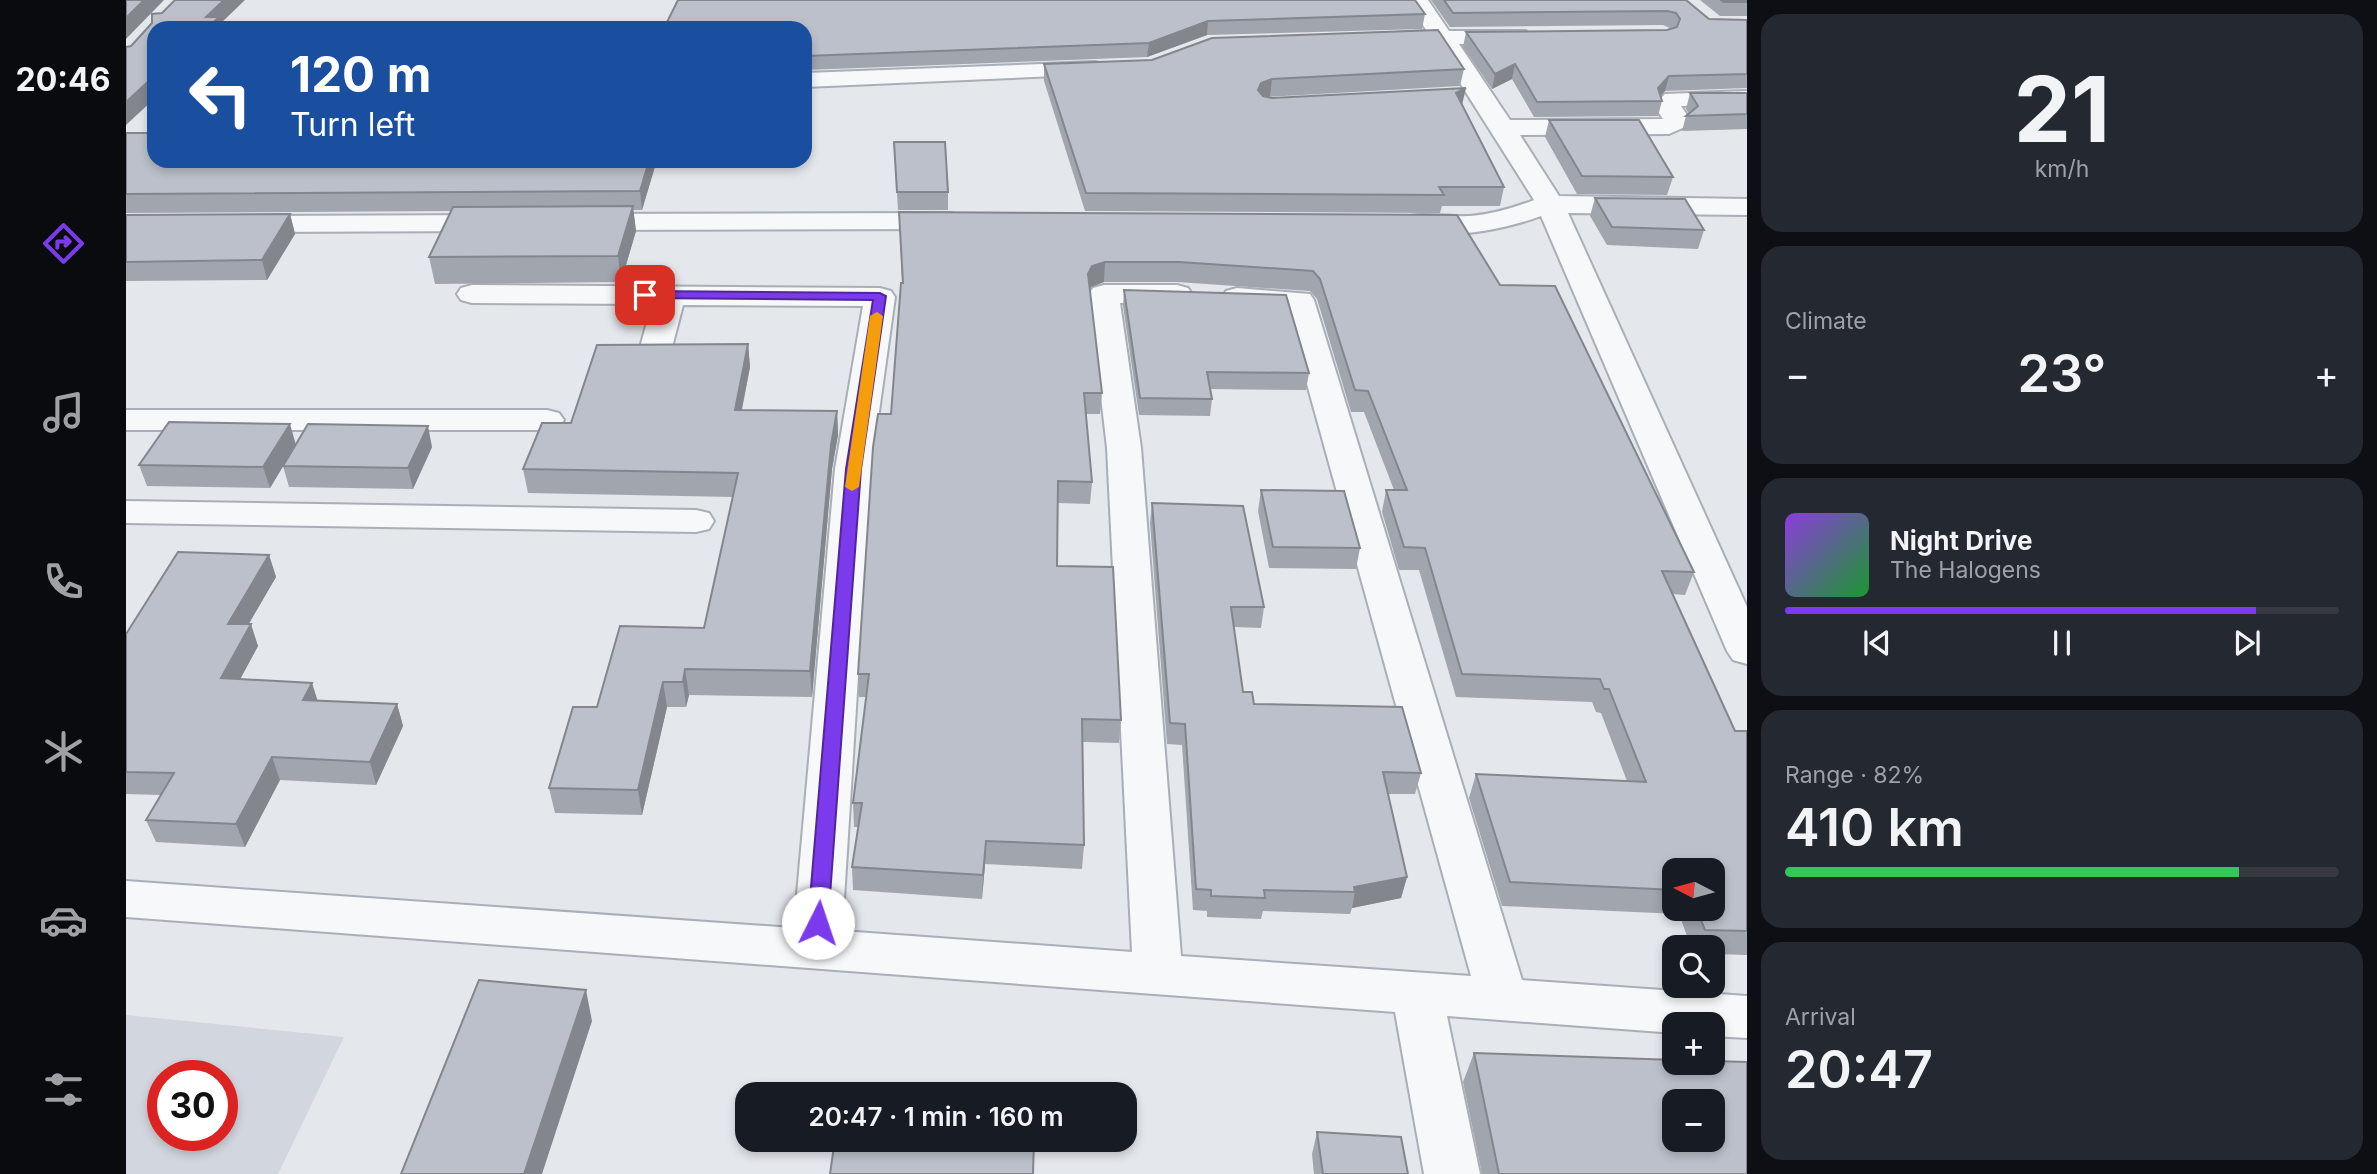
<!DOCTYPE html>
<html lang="en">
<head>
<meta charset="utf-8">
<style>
  body { margin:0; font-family:Inter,sans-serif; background:#242831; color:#f1f3f6; height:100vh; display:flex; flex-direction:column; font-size:26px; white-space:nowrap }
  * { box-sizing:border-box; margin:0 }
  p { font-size:23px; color:#9ea1a6 }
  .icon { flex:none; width:38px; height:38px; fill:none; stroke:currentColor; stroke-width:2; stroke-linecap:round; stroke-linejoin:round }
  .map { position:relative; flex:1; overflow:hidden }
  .details { display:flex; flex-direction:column; gap:14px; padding:14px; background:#0d0f14; width:630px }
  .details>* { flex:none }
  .banner { position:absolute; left:21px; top:21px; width:665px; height:147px; border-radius:21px; box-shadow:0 4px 10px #0003; background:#1a4fa0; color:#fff; overflow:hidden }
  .needle { width:46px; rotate:276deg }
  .buttons { position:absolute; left:1536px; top:858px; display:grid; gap:14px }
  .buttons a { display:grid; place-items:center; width:63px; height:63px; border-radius:14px; background:#171b24; box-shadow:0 4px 10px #0003; font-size:35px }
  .speed { position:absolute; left:21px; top:1060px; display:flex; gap:14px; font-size:35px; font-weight:700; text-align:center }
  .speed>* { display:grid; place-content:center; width:91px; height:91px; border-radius:50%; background:#171b24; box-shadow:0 4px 10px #0003; line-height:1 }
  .speed .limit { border:10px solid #d22; background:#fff; color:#111 }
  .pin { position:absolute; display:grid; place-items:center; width:60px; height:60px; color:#fff; margin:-30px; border-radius:14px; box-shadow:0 4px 10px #0006 }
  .me { position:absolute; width:77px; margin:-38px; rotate:4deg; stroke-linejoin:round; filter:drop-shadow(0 0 5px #0008) }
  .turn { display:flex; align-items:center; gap:24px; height:147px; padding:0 28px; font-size:32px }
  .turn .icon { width:91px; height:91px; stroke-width:2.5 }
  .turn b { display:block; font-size:49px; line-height:60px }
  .big { font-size:52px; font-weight:600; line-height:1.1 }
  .details .card { flex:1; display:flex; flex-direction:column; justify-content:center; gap:10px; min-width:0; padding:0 24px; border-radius:21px; background:#242831 }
  .details .dial { align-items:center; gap:0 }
  .dial b { font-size:91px; line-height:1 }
  .song { display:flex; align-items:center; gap:21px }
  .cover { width:84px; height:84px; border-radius:10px; background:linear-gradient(135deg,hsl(270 70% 55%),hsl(130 70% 35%)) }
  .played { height:7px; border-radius:4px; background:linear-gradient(90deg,#7c3aed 85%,#363941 85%) }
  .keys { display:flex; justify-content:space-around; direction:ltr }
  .heat { display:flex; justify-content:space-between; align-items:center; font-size:38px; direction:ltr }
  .charge { height:10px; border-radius:5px; background:linear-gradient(90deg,#34c759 82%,#363941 0) }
  .trip { position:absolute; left:609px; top:1082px; width:402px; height:70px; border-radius:21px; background:#171b24; box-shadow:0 4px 10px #0003; font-weight:600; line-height:70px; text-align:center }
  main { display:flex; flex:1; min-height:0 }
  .menu { display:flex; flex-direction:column; width:126px; justify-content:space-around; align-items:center; background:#090b0e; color:#9ea1a6 }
  .menu .icon { width:49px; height:49px }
  .menu .selected { color:#7c3aed }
  .menu b { font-size:32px; color:#f1f3f6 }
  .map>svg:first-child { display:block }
  .built { fill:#d2d6de; fill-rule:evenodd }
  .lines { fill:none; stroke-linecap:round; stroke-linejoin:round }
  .street-casing { stroke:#a9aeb7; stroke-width:4 }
  .street { fill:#f7f8fa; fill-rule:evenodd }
  .wall { fill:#a1a5ae; fill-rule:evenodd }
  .shaded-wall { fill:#83868d }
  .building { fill:#bbc0ca; stroke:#83868d; stroke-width:2; fill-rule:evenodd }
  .route { fill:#7c3aed; stroke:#51269a; stroke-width:2 }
  .slow { fill:#f59e0b }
</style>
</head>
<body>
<main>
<nav class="menu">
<b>20:46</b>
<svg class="icon selected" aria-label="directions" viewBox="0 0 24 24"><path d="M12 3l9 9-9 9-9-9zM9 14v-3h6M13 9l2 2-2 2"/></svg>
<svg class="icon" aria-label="music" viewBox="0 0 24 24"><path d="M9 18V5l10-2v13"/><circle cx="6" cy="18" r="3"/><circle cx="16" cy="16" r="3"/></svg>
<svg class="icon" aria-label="phone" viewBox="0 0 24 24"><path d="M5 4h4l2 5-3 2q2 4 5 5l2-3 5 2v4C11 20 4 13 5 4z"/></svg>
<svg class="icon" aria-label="climate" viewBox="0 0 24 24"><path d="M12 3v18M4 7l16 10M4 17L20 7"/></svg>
<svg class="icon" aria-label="car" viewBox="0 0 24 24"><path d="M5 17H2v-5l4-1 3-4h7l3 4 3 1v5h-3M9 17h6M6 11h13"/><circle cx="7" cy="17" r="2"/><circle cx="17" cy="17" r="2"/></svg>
<svg class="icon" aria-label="filters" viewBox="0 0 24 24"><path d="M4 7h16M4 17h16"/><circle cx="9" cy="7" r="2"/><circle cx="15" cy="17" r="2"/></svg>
</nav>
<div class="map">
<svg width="1621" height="1174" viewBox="0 0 1621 1174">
  <rect width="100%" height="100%" fill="#e4e7ec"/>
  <path class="built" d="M 0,1015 L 218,1037 L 152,1174 L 0,1174 ZM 37,1076 L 96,1076 L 96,1136 L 37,1136 Z"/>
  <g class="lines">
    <defs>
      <path id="street" d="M 1280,0 L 1302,0 L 1323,31 L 1400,31 L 1403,36 L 1400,41 L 1392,43 L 1333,44 L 1384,120 L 1537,119 L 1531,110 L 1530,103 L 1539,94 L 1621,91 L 1621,105 L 1555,106 L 1565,121 L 1561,126 L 1543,134 L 1394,135 L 1433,196 L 1621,199 L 1621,215 L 1442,213 L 1621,607 L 1621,664 L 1607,660 L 1601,651 L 1415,216 C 1375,231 1316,241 1273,230 L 1269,224 L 1273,218 C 1296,212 1321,217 1344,216 C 1367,214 1387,208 1408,200 L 1310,45 L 1255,44 L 1252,39 L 1255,34 L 1301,31 Z
        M 969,62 L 977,64 L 981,69 L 977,74 L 679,87 L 679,73 Z
        M 824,213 L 834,215 L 838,221 L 834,227 L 824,229 L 457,230 L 447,228 L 443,222 L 447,216 L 457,214 Z
        M 372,215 L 382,217 L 386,223 L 382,229 L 372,231 L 114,232 L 104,230 L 100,224 L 104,218 L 114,216 Z
        M 346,285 L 754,288 L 765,291 L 769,297 L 745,469 L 716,931 L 1006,952 L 981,448 L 963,294 L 967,288 L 978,285 L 1051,285 L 1062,288 L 1066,294 L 1062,300 L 1051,303 L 994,303 L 1015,448 L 1055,956 L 1345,976 L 1160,308 L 1100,303 L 1096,297 L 1100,291 L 1111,288 L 1184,294 L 1188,300 L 1396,980 L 1621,996 L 1621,1038 L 1587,1036 L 1587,1024 L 1549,1024 L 1549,1033 L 1321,1016 L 1354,1174 L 1298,1174 L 1269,1012 L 0,917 L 0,881 L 668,928 L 709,469 L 737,306 L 557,305 L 545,351 L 540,358 L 529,361 L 518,358 L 513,351 L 526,304 L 346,303 L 335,300 L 331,294 L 335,288 Z
        M 0,410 L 421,410 L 433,413 L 438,420 L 433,427 L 421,430 L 0,430 Z
        M 0,501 L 570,510 L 583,513 L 588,521 L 583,529 L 570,532 L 0,523 Z"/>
    </defs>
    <use href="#street" class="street-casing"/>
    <use href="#street" class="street"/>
  </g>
  <path class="wall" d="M 1305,0 L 1560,0 L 1583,19 L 1621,20 L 1621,88 L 1539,91 L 1535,96 L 1536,101 L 1532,116 L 1408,117 L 1386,79 L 1366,89 L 1337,47 L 1340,32 L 1541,30 L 1546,29 L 1537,25 L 1324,27 Z
    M 1574,0 L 1621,0 L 1621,16 L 1594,16 Z
    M 1299,14 L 1296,29 L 1081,35 L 1021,57 L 679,70 L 679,28 Z
    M 1026,60 L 1338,69 L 1334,86 L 1141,97 L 1146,98 L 1336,105 L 1378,187 L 1374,206 L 1316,206 L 1314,213 L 959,211 L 918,81 L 918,64 Z
    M 1564,93 L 1621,93 L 1621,129 L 1556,131 L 1560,116 L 1563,114 L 1560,109 Z
    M 1423,120 L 1547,177 L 1541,195 L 1451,194 L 1419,137 Z
    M 0,133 L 28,161 L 530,163 L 516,210 L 507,210 L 510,231 L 495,282 L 309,284 L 303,257 L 325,211 L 0,213 Z
    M 768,142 L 822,192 L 822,210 L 772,210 Z
    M 1469,198 L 1578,230 L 1572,249 L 1481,245 L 1464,216 Z
    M 773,212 L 1374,285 L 1568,572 L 1559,595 L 1546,594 L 1609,731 L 1621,731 L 1621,955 L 1587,954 L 1587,947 L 1565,947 L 1553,914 L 1376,906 L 1343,798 L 1350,774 L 1501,781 L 1475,713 L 1470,712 L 1466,702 L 1330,697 L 1293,570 L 1273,570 L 1256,512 L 1260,490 L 1268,490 L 1238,412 L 1225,412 L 1191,299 L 1184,291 L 1051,282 L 978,282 L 965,287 L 963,289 L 976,393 L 974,414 L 960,414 L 966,482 L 964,504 L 932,503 L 931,566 L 995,720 L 993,743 L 957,742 L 958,845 L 956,869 L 859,864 L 856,899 L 727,890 L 726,867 L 733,827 L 728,827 L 727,803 L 740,697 L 733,697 L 732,674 L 765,414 L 776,283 ZM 1549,870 L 1587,908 L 1549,908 Z
    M 164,214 L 169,234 L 141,280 L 0,281 L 0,215 Z
    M 998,290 L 1183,373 L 1180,390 L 1084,389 L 1086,399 L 1084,416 L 1013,415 L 997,306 Z
    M 622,344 L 624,367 L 616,410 L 711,411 L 712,435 L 706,469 L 686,697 L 563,695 L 560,707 L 541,707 L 516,815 L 429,813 L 423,788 L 471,707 L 578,628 L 607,497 L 402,493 L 397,469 L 445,423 Z
    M 170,444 L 306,447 L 287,489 L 163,487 L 157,466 L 144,488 L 21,486 L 13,465 Z
    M 1135,490 L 1234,548 L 1230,569 L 1143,568 L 1132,511 Z
    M 1026,503 L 1138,607 L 1135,628 L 1108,627 L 1117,692 L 1128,704 L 1295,773 L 1289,794 L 1262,794 L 1281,877 L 1275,898 L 1226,908 L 1224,914 L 1137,911 L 1135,919 L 1081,917 L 1081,911 L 1067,910 L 1056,745 L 1041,744 L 1024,523 Z
    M 143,555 L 150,577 L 122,624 L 132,646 L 114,679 L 192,701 L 271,704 L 277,726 L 250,785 L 154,780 L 119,847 L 30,842 L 20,820 L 35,795 L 0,794 L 0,634 Z
    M 1348,1053 L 1621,1174 L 1356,1174 L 1337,1082 Z
    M 1191,1132 L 1282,1174 L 1188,1174 L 1186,1154 Z"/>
  <path class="shaded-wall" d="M 18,0 L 38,0 L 0,39 L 0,18 Z
    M 98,0 L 119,0 L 94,24 L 96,28 L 81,28 L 80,17 Z
    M 1082,21 L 1081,35 L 1021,57 L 1023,43 Z
    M 1389,64 L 1386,79 L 1366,89 L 1369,74 Z
    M 28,76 L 28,99 L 0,125 L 0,102 Z
    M 1543,76 L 1539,91 L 1529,101 L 1532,88 Z
    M 1146,79 L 1144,96 L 1133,100 L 1132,90 L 1135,83 Z
    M 1340,88 L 1336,105 L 1330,93 Z
    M 523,161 L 530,161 L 530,163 L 516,210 L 514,191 Z
    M 507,206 L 510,231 L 495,282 L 492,256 Z
    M 164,214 L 169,234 L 141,280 L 136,260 Z
    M 979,262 L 978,282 L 965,287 L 960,294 L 962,274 L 966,266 Z
    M 622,344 L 624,367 L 611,433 L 609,410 Z
    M 711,411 L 712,435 L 706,469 L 686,697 L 684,671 L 705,445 Z
    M 164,424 L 170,445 L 144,488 L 137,467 Z
    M 302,426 L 306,447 L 287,489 L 282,468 Z
    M 143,555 L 150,577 L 110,646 L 102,624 Z
    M 125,624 L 132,646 L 103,700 L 95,678 Z
    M 559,669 L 563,695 L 560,707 L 557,682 Z
    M 537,682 L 541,707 L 516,815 L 512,790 Z
    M 186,683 L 193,705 L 177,700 Z
    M 271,704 L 277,726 L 250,785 L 244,762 Z
    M 146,757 L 154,780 L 119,847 L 110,824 Z
    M 860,841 L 859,864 L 856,899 L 857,875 Z
    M 1281,877 L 1275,898 L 1226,908 L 1229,892 L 1228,887 Z
    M 460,990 L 466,1021 L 416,1174 L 398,1174 Z"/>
  <path class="building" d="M 0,0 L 18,0 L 0,18 Z
    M 49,0 L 98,0 L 80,17 L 93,17 L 81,28 L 28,28 L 28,76 L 0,102 L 0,47 L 5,46 L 26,23 L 26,14 L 36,13 Z
    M 552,0 L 1289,0 L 1299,14 L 1082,21 L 1023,43 L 679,56 L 679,28 L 538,28 Z
    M 1318,0 L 1560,0 L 1583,19 L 1621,20 L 1621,74 L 1543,76 L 1532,88 L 1536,101 L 1411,102 L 1389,64 L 1369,74 L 1340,32 L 1541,30 L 1551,27 L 1554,19 L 1550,13 L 1541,11 L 1327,13 Z
    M 1595,0 L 1621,0 L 1621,2 L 1598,2 Z
    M 1312,30 L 1338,69 L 1146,79 L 1135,83 L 1132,90 L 1137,96 L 1146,98 L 1340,88 L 1330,93 L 1378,187 L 1313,187 L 1318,195 L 960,193 L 918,64 L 1026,60 L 1086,38 Z
    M 1564,93 L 1621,93 L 1621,114 L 1560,116 L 1572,106 Z
    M 1423,120 L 1513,120 L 1547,177 L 1456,176 Z
    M 0,133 L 28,133 L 28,161 L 523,161 L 514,191 L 0,194 Z
    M 768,142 L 819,142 L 822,192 L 771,192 Z
    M 1469,198 L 1559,199 L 1578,230 L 1486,227 Z
    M 507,206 L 492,256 L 303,257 L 327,207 Z
    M 773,212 L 1331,215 L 1374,285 L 1429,286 L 1568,572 L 1536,571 L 1609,731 L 1621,731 L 1621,931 L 1579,930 L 1570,908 L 1587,908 L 1587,870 L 1549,870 L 1549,890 L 1384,882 L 1350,774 L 1520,782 L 1483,689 L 1478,689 L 1474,679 L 1336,674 L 1299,548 L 1278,547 L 1260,490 L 1281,490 L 1242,391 L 1229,390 L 1194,279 L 1187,271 L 1053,262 L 979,262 L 966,266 L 962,274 L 976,393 L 958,393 L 966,482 L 932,481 L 931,566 L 987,567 L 995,720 L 956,719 L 958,845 L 860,841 L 857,875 L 726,867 L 736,803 L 727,803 L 743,674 L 732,674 L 747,447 L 752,414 L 765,414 L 775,283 L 777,283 Z
    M 164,214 L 136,260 L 0,262 L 0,215 Z
    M 998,290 L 1160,295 L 1183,373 L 1081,372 L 1086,399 L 1014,398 Z
    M 622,344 L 609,410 L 711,411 L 705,445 L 684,671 L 559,669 L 557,682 L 537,682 L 512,790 L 423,788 L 447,707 L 471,707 L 494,626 L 578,628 L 612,473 L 397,469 L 416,423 L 445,423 L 471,345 Z
    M 43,422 L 164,424 L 137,467 L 13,465 Z
    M 182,424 L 302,426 L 282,468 L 157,466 Z
    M 1135,490 L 1218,491 L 1234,548 L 1147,547 Z
    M 1026,503 L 1117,506 L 1138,607 L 1105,607 L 1117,692 L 1126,692 L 1128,704 L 1276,707 L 1295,773 L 1257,772 L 1281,877 L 1228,887 L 1229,892 L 1138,890 L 1139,898 L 1085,896 L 1085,890 L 1070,889 L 1059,724 L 1044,723 Z
    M 52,552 L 143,555 L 102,624 L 125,624 L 95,678 L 186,683 L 177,700 L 271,704 L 244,762 L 146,757 L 110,824 L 20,820 L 48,773 L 0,772 L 0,634 Z
    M 353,980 L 460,990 L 398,1174 L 275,1174 Z
    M 1348,1053 L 1549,1060 L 1549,1062 L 1587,1062 L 1587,1061 L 1621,1062 L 1621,1174 L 1373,1174 ZM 1549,1101 L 1587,1101 L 1587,1139 L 1549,1139 Z
    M 1191,1132 L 1275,1137 L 1282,1174 L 1197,1174 Z
    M 709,1139 L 908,1139 L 907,1174 L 704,1174 Z"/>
  <path class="route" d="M 519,291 L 754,293 L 760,296 L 735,469 L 702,923 L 699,929 L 692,931 L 685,929 L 682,923 L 720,469 L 747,300 L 515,298 L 515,293 Z"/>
  <path class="slow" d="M 751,312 L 757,316 L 733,487 L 726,491 L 719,487 L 744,316 Z"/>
</svg>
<div class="buttons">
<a><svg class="needle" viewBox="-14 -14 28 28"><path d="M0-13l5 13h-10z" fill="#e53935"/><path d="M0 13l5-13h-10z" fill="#9ea1a6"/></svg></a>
<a><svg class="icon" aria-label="search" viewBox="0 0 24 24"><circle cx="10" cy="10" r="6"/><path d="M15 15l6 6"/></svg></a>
<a>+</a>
<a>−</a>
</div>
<div class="speed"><div class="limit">30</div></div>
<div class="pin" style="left:519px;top:295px;background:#d93025"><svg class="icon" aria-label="arrive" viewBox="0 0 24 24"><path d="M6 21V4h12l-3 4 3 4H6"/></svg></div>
<svg class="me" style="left:692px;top:923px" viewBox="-20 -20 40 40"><circle r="19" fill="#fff"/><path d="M0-13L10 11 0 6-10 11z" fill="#7c3aed"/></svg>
<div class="trip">20:47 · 1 min · 160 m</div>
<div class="banner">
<div class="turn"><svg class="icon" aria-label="left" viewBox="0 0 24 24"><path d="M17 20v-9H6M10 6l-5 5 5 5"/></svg><div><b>120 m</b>Turn left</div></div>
</div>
</div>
<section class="details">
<div class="card dial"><b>21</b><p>km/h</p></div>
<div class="card"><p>Climate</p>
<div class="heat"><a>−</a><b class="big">23°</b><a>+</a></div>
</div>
<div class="card">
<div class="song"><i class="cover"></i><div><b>Night Drive</b><p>The Halogens</p></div></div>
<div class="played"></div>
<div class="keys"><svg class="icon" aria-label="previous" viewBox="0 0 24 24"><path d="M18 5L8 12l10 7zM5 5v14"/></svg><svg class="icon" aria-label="pause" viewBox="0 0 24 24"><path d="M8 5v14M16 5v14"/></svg><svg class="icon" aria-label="next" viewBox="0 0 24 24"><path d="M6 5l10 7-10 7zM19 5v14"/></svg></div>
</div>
<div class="card"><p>Range · 82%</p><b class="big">410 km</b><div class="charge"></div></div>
<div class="card"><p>Arrival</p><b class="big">20:47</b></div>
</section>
</main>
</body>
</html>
